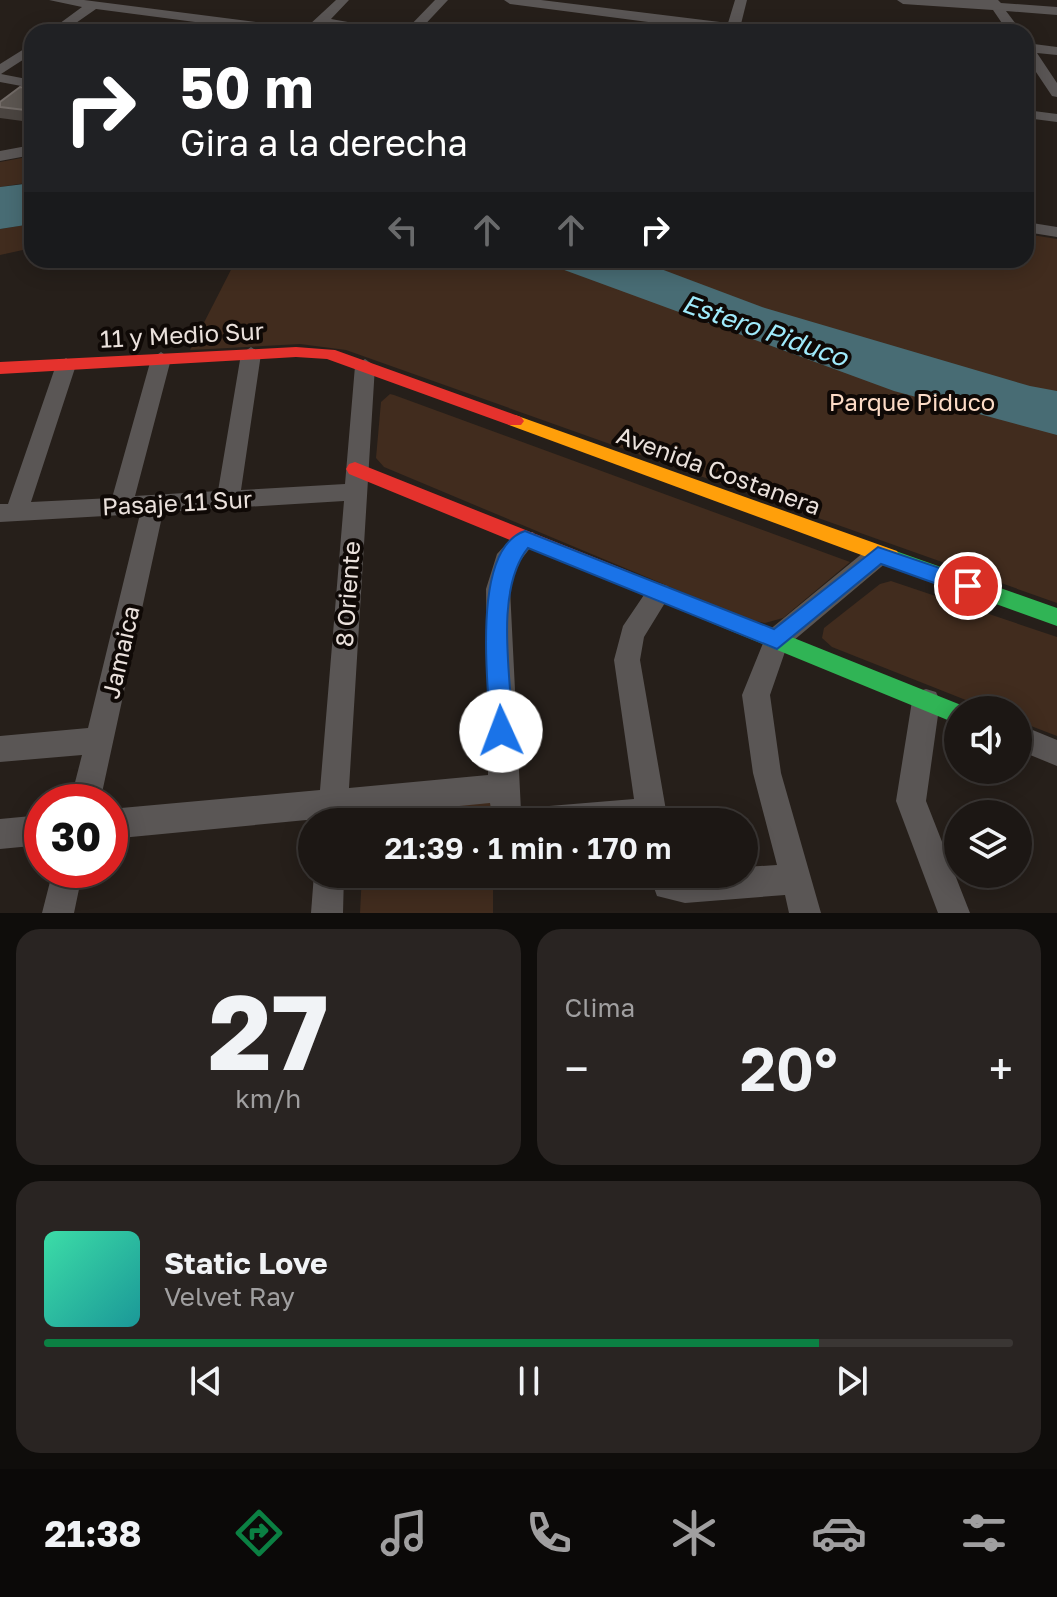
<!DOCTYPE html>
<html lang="es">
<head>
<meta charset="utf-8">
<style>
  body { margin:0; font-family:"Golos Text",sans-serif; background:#292422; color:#f1f3f6; height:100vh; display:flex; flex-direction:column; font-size:30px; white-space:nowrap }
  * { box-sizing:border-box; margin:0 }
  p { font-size:26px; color:#a09fa0 }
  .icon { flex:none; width:44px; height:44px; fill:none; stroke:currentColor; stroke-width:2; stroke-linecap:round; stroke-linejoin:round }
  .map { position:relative; height:913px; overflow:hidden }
  .details { display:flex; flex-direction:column; gap:16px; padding:16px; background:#0f0d0b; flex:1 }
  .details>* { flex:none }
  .guide { position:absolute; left:24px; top:24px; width:1010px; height:244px; border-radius:24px; box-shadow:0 4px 20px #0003,0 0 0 2px #3a3634; background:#202124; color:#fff; overflow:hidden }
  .controls { position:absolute; left:944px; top:696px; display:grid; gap:16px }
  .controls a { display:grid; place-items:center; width:88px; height:88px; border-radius:50%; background:#1c1714; box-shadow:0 4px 20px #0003,0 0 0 2px #3a3634; font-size:40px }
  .speed { position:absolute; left:24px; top:784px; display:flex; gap:16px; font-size:40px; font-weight:700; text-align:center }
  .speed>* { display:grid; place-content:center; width:104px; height:104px; border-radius:50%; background:#1c1714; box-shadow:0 4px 20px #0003,0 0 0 2px #3a3634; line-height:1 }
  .speed .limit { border:12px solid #d22; background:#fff; color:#111 }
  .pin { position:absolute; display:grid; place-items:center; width:68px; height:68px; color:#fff; margin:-34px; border:4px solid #fff; border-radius:50%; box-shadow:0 2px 8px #0007 }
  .me { position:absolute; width:88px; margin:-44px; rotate:358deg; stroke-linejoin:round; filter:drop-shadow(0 0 6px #0008) }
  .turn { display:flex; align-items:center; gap:28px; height:168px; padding:0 24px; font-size:36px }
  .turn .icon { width:104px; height:104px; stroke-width:2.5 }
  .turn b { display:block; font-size:56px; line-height:68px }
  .lanes { display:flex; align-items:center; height:76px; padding:0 24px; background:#0003; justify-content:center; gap:40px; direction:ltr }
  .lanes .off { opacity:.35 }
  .big { font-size:60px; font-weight:600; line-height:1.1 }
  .details .tile { flex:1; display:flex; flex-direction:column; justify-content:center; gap:12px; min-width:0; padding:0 28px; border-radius:24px; background:#292422 }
  .details .dial { align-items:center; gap:0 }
  .dial b { font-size:104px; line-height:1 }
  .song { display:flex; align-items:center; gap:24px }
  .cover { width:96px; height:96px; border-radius:12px; background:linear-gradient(135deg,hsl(160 70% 55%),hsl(180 70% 35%)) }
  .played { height:8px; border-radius:4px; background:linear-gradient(90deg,#0b8043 80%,#3a3634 80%) }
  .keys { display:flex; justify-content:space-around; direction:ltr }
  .heat { display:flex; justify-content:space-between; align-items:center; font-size:44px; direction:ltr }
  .details .tiles { flex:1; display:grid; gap:16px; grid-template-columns:1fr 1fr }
  .tile:last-child { grid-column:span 2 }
  .trip { position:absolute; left:298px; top:808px; width:460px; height:80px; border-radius:40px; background:#1c1714; box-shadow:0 4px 20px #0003,0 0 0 2px #3a3634; font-weight:600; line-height:80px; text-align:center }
  .tab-bar { display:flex; height:128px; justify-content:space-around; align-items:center; background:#0b0908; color:#a09fa0 }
  .tab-bar .icon { width:56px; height:56px }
  .tab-bar .active { color:#0b8043 }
  .tab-bar b { font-size:36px; color:#f1f3f6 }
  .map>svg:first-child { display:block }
  .green { fill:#412c1e }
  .water { fill:#486c74 }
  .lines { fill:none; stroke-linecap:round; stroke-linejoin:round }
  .street { fill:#5a5655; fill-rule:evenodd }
  .fast { fill:#30b455; fill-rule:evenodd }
  .slow { fill:#ff9f0a; fill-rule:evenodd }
  .jam { fill:#e5322d; fill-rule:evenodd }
  .wall { fill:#4b4541 }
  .shaded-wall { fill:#352f2a }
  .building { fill:#5c5651; stroke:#726b67; stroke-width:2 }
  .route { fill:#1a73e8; stroke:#114b97; stroke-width:2 }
  .labels { text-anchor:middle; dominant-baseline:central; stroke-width:8; stroke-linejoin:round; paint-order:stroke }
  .street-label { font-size:24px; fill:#eae1dc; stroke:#0f0906 }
  .park-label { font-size:24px; fill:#fcdbc6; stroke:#0f0906 }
  .water-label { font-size:26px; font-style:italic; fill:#9feafb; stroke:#0f0906 }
</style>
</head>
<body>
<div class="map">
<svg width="1057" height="913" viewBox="0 0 1057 913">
  <rect width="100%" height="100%" fill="#261f1a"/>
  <path class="green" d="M 32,156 L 32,182 L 0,187 L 0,162 Z
    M 32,224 L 32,248 L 0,255 L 0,229 Z
    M 1026,234 L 1057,239 L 1057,603 L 346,350 L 300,344 L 190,350 L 236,260 L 1026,260 Z
    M 390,394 L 394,395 L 850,562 L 783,618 L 765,623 L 749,620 L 384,467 L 376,458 L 381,402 Z
    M 891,581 L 1057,637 L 1057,736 L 1018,721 L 1018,710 L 991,710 L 832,647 L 822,638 L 824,628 L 880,584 Z
    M 492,797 L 493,822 L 365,822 L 366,810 Z
    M 362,874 L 493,874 L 493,913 L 360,913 Z"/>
  <path class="water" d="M 32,183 L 32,224 L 0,229 L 0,187 Z
    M 537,260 L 637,260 L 765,308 L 1030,386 L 1057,391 L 1057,435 L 894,391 Z"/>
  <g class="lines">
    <path class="street" d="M 49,0 L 84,0 L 302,28 L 309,32 L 272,32 L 96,9 L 63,32 L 48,32 L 82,7 Z
      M 336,0 L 349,0 L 331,19 L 404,32 L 435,0 L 448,0 L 418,32 L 371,32 L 324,25 L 319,31 L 309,31 L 309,25 Z
      M 504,0 L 541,0 L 728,23 L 735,0 L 747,0 L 741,24 L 780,32 L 725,32 L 510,4 Z
      M 897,0 L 998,0 L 1001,3 L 1057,7 L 1057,15 L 1006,11 L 1022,32 L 1008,32 L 993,10 L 903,4 Z
      M 1026,43 L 1057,47 L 1057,55 L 1037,53 L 1057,83 L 1057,97 L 1052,96 L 1026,57 Z
      M 32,44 L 32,54 L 1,74 L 32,80 L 32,88 L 0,82 L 0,64 Z
      M 1026,110 L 1057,114 L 1057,122 L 1026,118 Z
      M 32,145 L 32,155 L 0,161 L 0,151 Z
      M 1026,222 L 1057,227 L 1057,237 L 1026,232 Z
      M 251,347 L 261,354 L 241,490 L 345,484 L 355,366 L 365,359 L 375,366 L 349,788 L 488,775 L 486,589 L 497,554 L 517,532 L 533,532 L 537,539 L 517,565 L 510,589 L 521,811 L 524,816 L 537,807 L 634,799 L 614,660 L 623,626 L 650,586 L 659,583 L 668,586 L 671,593 L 644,637 L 640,660 L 668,822 L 493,822 L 490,803 L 347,817 L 347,822 L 317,819 L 110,839 L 110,809 L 320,790 L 344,501 L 163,512 L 100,802 L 70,802 L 82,755 L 0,762 L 0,736 L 88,728 L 140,514 L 0,522 L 0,504 L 8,504 L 56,365 L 66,358 L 76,365 L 31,502 L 112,498 L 151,359 L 161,352 L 171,359 L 135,496 L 218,491 L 241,354 Z
      M 878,545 L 887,548 L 890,555 L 887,562 L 787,646 L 770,695 L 781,773 L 821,913 L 789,913 L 785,895 L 685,903 L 657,896 L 649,874 L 744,874 L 744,867 L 777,865 L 753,773 L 742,695 L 768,631 L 869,548 Z
      M 926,689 L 936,692 L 940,701 L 926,801 L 970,913 L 938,913 L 896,801 L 912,701 L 916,692 Z
      M 1018,724 L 1057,740 L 1057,766 L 1018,750 Z
      M 42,815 L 42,845 L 0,849 L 0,819 Z
      M 53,870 L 83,870 L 74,913 L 42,913 Z
      M 314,874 L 344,874 L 343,913 L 311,913 Z"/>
    <path class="fast" d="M 890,549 L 1057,608 L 1057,626 L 883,563 L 880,557 L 883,551 Z
      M 624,570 L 966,707 L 967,710 L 958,710 L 958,724 L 950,721 L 617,584 L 614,578 L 617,572 Z"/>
    <path class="slow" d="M 515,415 L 897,551 L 900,557 L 897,563 L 890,565 L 883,563 L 509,425 L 506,421 L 509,417 Z"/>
    <path class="jam" d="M 296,347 L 335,350 L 521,417 L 524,421 L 521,425 L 509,425 L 327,359 L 296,357 L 0,374 L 0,362 Z
      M 355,462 L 631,572 L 634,578 L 631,584 L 624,586 L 617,584 L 349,474 L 346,469 L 349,464 Z"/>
  </g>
  <path class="wall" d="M 32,89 L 32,121 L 30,122 L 0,118 L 0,102 Z"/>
  <path class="shaded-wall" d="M 32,105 L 32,121 L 30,122 L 25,110 Z"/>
  <path class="building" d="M 20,87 L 32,89 L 32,105 L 25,110 L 0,107 L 0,102 Z"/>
  <path class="route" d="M 525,531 L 774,629 L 878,547 L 975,580 L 978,586 L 968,595 L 881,564 L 777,649 L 528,548 C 494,590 511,678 513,731 L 510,739 L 501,742 L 493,739 L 490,731 C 489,685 470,549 525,531 Z"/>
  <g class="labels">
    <g class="street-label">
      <text transform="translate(182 334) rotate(-3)">11 y Medio Sur</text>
      <text transform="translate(719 470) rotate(20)">Avenida Costanera</text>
      <text transform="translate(177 502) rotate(-3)">Pasaje 11 Sur</text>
      <text transform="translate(347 594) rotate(-86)">8 Oriente</text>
      <text transform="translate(120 652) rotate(-77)">Jamaica</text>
    </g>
    <g class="park-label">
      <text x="912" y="401">Parque Piduco</text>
    </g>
    <g class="water-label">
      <text transform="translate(765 330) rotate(19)">Estero Piduco</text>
    </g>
  </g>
</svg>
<div class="controls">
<a><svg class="icon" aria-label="sound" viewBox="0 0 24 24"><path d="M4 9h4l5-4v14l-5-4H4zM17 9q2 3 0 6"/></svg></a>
<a><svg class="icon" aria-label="layers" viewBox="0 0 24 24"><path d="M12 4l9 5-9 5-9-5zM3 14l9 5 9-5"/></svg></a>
</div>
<div class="speed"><div class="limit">30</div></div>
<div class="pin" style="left:968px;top:586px;background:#d93025"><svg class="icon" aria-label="arrive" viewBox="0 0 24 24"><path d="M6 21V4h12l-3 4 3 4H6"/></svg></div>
<svg class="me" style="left:501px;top:731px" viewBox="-20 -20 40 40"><circle r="19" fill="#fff"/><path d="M0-13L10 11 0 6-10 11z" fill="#1a73e8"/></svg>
<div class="trip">21:39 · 1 min · 170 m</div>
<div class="guide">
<div class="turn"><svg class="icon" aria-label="right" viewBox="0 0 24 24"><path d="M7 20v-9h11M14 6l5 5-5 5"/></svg><div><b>50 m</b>Gira a la derecha</div></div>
<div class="lanes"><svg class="icon off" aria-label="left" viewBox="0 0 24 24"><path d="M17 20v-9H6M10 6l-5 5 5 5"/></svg><svg class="icon off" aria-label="ahead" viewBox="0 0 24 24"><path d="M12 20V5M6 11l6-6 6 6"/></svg><svg class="icon off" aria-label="ahead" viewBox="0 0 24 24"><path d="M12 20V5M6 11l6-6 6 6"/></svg><svg class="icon" aria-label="right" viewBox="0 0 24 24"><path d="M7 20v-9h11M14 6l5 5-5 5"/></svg></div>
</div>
</div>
<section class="details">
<div class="tiles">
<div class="tile dial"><b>27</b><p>km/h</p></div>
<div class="tile"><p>Clima</p>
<div class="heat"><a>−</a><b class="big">20°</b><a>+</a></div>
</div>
<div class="tile">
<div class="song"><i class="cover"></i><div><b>Static Love</b><p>Velvet Ray</p></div></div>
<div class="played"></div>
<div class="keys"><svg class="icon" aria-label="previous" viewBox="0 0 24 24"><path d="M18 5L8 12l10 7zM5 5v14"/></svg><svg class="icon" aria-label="pause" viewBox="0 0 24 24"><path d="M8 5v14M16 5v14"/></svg><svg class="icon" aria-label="next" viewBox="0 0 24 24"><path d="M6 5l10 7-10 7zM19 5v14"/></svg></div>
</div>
</div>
</section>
<nav class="tab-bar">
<b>21:38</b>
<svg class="icon active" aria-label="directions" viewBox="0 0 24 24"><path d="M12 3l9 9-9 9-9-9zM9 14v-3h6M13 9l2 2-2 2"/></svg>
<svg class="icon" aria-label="music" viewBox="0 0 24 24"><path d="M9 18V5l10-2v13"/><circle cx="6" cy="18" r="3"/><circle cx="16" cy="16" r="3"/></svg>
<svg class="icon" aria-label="phone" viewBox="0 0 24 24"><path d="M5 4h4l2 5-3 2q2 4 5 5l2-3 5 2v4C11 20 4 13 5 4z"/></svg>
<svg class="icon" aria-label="climate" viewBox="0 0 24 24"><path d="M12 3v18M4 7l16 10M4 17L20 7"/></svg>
<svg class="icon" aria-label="car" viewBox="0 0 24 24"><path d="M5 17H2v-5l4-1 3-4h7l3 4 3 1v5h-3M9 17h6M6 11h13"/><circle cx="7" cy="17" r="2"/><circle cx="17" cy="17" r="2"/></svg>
<svg class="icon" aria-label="filters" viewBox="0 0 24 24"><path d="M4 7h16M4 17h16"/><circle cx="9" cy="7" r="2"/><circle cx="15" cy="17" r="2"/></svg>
</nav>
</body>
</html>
